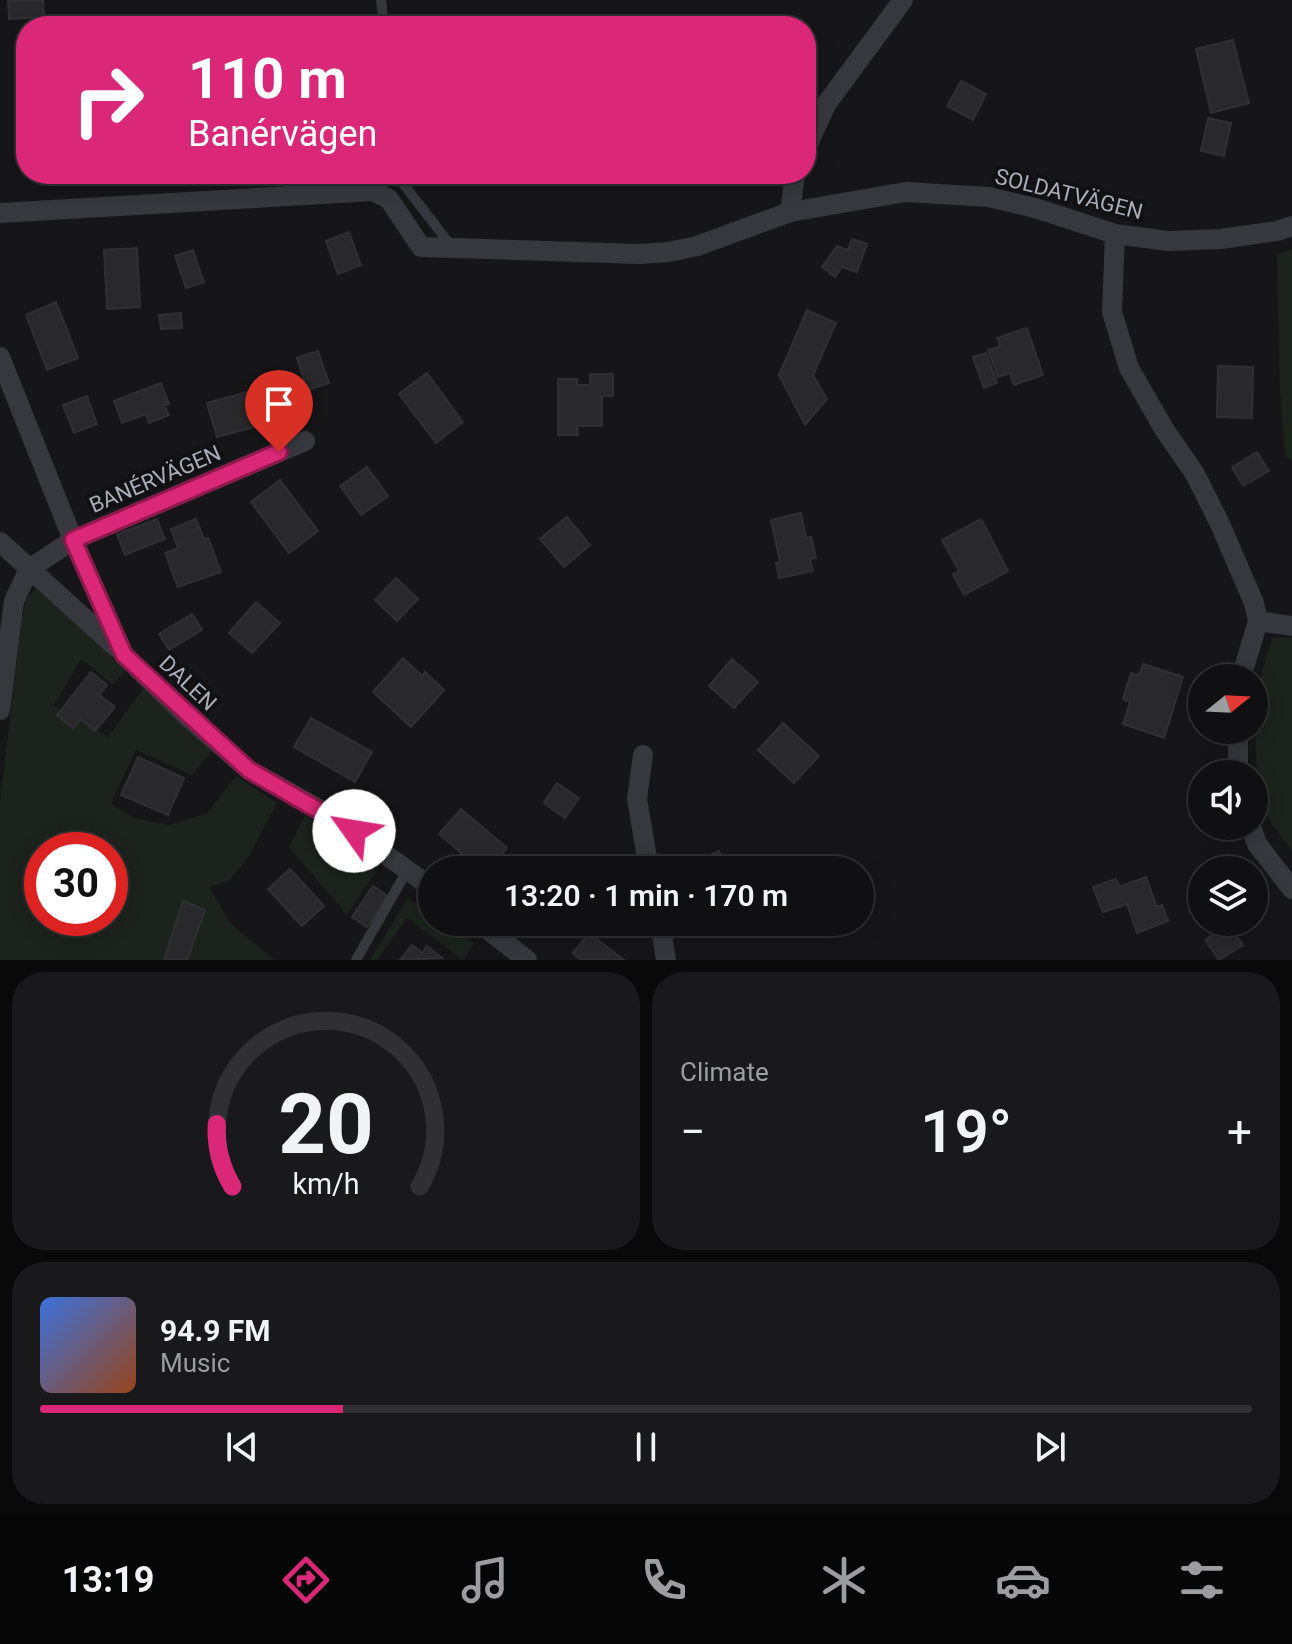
<!DOCTYPE html>
<html lang="en">
<head>
<meta charset="utf-8">
<style>
  body { margin:0; font-family:Roboto,sans-serif; background:#19191b; color:#f1f3f6; height:100vh; display:flex; flex-direction:column; font-size:30px; white-space:nowrap }
  * { box-sizing:border-box; margin:0 }
  p { font-size:26px; color:#9c9d9f }
  .icon { flex:none; width:44px; height:44px; fill:none; stroke:currentColor; stroke-width:2; stroke-linecap:round; stroke-linejoin:round }
  .map { position:relative; height:960px; overflow:hidden }
  .drawer { display:flex; flex-direction:column; gap:12px; padding:12px; background:#09090a; flex:1 }
  .drawer>* { flex:none }
  .banner { position:absolute; left:16px; top:16px; width:800px; height:168px; border-radius:32px; box-shadow:0 4px 20px #0003,0 0 0 2px #303032; background:#db2777; color:#fff; overflow:hidden }
  .needle { width:52px; rotate:72deg }
  .tools { position:absolute; left:1188px; top:664px; display:grid; gap:16px }
  .tools a { display:grid; place-items:center; width:80px; height:80px; border-radius:50%; background:#101012; box-shadow:0 4px 20px #0003,0 0 0 2px #303032; font-size:40px }
  .speed { position:absolute; left:24px; top:832px; display:flex; gap:16px; font-size:40px; font-weight:700; text-align:center }
  .speed>* { display:grid; place-content:center; width:104px; height:104px; border-radius:50%; background:#101012; box-shadow:0 4px 20px #0003,0 0 0 2px #303032; line-height:1 }
  .speed .limit { border:12px solid #d22; background:#fff; color:#111 }
  .pin { position:absolute; display:grid; place-items:center; width:68px; height:68px; color:#fff; margin:-82px -34px; border-radius:50% 50% 50% 0; rotate:-45deg; box-shadow:0 0 8px #0007 }
  .pin .icon { rotate:45deg }
  .me { position:absolute; width:88px; margin:-44px; rotate:302deg; stroke-linejoin:round; filter:drop-shadow(0 0 6px #0008) }
  .turn { display:flex; align-items:center; gap:28px; height:168px; padding:0 40px; font-size:36px }
  .turn .icon { width:104px; height:104px; stroke-width:2.5 }
  .turn b { display:block; font-size:56px; line-height:68px }
  .big { font-size:60px; font-weight:600; line-height:1.1 }
  .drawer .tile { flex:1; display:flex; flex-direction:column; justify-content:center; gap:12px; min-width:0; padding:0 28px; border-radius:32px; background:#19191b }
  .drawer .dial { align-items:center; gap:0 }
  .dial svg { height:208px; overflow:visible; fill:none; stroke:#303032; stroke-width:7; stroke-linecap:round; text-anchor:middle }
  .dial text { fill:#f1f3f6; stroke:none }
  .song { display:flex; align-items:center; gap:24px }
  .cover { width:96px; height:96px; border-radius:12px; background:linear-gradient(135deg,hsl(220 70% 55%),hsl(20 70% 35%)) }
  .played { height:8px; border-radius:4px; background:linear-gradient(90deg,#db2777 25%,#303032 25%) }
  .keys { display:flex; justify-content:space-around; direction:ltr }
  .heat { display:flex; justify-content:space-between; align-items:center; font-size:44px; direction:ltr }
  .drawer .tiles { flex:1; display:grid; gap:12px; grid-template-columns:1fr 1fr }
  .tile:last-child { grid-column:span 2 }
  .trip { position:absolute; left:418px; top:856px; width:456px; height:80px; border-radius:40px; background:#101012; box-shadow:0 4px 20px #0003,0 0 0 2px #303032; font-weight:600; line-height:80px; text-align:center }
  .dock { display:flex; height:128px; justify-content:space-around; align-items:center; background:#060607; color:#9c9d9f }
  .dock .icon { width:56px; height:56px }
  .dock .on { color:#db2777 }
  .dock b { font-size:36px; color:#f1f3f6 }
  .map>svg:first-child { display:block }
  .green { fill:#1c231d; fill-rule:evenodd }
  .building { fill:#29292c; stroke:#303034; stroke-width:2 }
  .lines { fill:none; stroke-linecap:round; stroke-linejoin:round }
  .lane { stroke:#37383d; stroke-width:10 }
  .street { stroke:#37383d; stroke-width:20 }
  .route-casing { stroke:#8e194d; stroke-width:20 }
  .route { stroke:#db2777; stroke-width:14 }
  .labels { text-anchor:middle; dominant-baseline:central; stroke-width:8; stroke-linejoin:round; paint-order:stroke }
  .street-label { font-size:22px; fill:#a8adb8; stroke:#111113 }
</style>
</head>
<body>
<div class="map">
<svg width="1292" height="960" viewBox="0 0 1292 960">
  <rect width="100%" height="100%" fill="#161618"/>
  <path class="green" d="M 1292,249 L 1292,461 L 1285,456 L 1280,389 L 1277,255 Z
    M 37,587 L 126,670 L 113,685 L 81,659 L 54,705 L 60,710 L 57,715 L 73,728 L 81,719 L 108,737 L 144,687 L 213,750 L 192,775 L 136,750 L 111,803 L 133,818 L 170,825 L 207,813 L 236,776 L 277,803 L 249,856 L 229,881 L 209,887 L 231,924 L 275,960 L 187,960 L 205,910 L 183,901 L 164,960 L 0,960 L 0,803 L 21,625 L 26,599 ZM 42,850 L 110,850 L 110,918 L 42,918 Z
    M 1292,637 L 1292,851 L 1259,806 L 1254,719 L 1259,684 L 1272,638 Z
    M 305,815 L 380,865 L 347,915 L 289,847 Z
    M 408,898 L 432,914 L 432,922 L 443,922 L 474,943 L 463,960 L 407,918 L 377,960 L 370,960 Z"/>
  <path class="building" d="M 8,0 L 43,0 L 44,17 L 9,19 Z
    M 1233,40 L 1249,103 L 1211,113 L 1196,49 Z
    M 961,81 L 986,94 L 973,120 L 947,106 Z
    M 1208,118 L 1231,123 L 1224,156 L 1201,151 Z
    M 349,232 L 361,265 L 338,274 L 326,241 Z
    M 852,239 L 867,244 L 857,272 L 842,267 L 835,277 L 822,267 L 837,246 L 848,250 Z
    M 137,248 L 140,307 L 107,309 L 104,250 Z
    M 193,250 L 204,282 L 186,288 L 175,256 Z
    M 56,302 L 78,358 L 47,370 L 26,315 Z
    M 807,310 L 836,323 L 813,375 L 827,399 L 805,425 L 779,375 Z
    M 181,313 L 182,328 L 161,329 L 159,315 Z
    M 1027,328 L 1043,375 L 1014,385 L 1010,373 L 998,377 L 988,350 L 1000,346 L 997,338 Z
    M 318,351 L 329,383 L 307,390 L 297,358 Z
    M 986,353 L 997,383 L 984,388 L 973,357 Z
    M 1218,366 L 1253,367 L 1252,418 L 1217,417 Z
    M 427,373 L 463,422 L 436,443 L 399,394 Z
    M 590,374 L 613,374 L 613,396 L 602,396 L 602,426 L 577,426 L 578,435 L 558,435 L 558,379 L 577,379 L 577,385 L 590,385 Z
    M 161,383 L 169,404 L 164,405 L 169,415 L 149,423 L 146,414 L 122,423 L 114,401 Z
    M 255,390 L 264,424 L 217,437 L 207,403 Z
    M 87,396 L 97,424 L 74,433 L 63,405 Z
    M 1257,452 L 1269,471 L 1243,486 L 1232,467 Z
    M 367,467 L 388,496 L 361,515 L 340,486 Z
    M 280,480 L 318,531 L 289,553 L 251,502 Z
    M 801,513 L 806,538 L 811,537 L 816,558 L 810,559 L 813,571 L 779,578 L 776,563 L 780,562 L 771,520 Z
    M 567,517 L 590,545 L 564,567 L 540,539 Z
    M 157,519 L 165,539 L 125,555 L 117,534 Z
    M 196,519 L 204,539 L 208,538 L 221,572 L 178,587 L 165,553 L 178,548 L 171,529 Z
    M 981,519 L 1008,571 L 964,595 L 953,574 L 959,571 L 942,540 Z
    M 396,578 L 418,599 L 397,621 L 375,600 Z
    M 256,602 L 280,623 L 252,653 L 229,633 Z
    M 192,614 L 202,630 L 169,650 L 159,634 Z
    M 403,658 L 422,676 L 425,672 L 444,690 L 411,727 L 373,692 Z
    M 732,659 L 758,682 L 734,708 L 709,686 Z
    M 1143,664 L 1183,677 L 1164,738 L 1123,724 L 1130,702 L 1123,699 L 1131,673 L 1139,675 Z
    M 91,672 L 107,685 L 99,695 L 115,707 L 95,731 L 81,719 L 73,728 L 57,715 Z
    M 311,718 L 372,752 L 355,782 L 294,747 Z
    M 783,723 L 819,756 L 794,783 L 758,750 Z
    M 138,757 L 184,778 L 168,815 L 121,795 Z
    M 557,783 L 579,798 L 565,818 L 544,803 Z
    M 461,809 L 507,848 L 488,870 L 481,870 L 439,834 Z
    M 719,851 L 728,870 L 695,870 L 692,864 Z
    M 579,855 L 605,870 L 571,870 Z
    M 36,864 L 42,865 L 42,883 L 33,882 Z
    M 290,869 L 324,906 L 302,926 L 268,889 Z
    M 1146,877 L 1157,907 L 1162,905 L 1168,921 L 1137,933 L 1127,904 L 1103,912 L 1093,887 L 1116,879 L 1119,887 Z
    M 110,881 L 117,883 L 113,904 L 110,903 Z
    M 373,886 L 388,896 L 367,927 L 352,917 Z
    M 183,901 L 205,910 L 187,960 L 164,960 Z
    M 1227,924 L 1243,945 L 1219,960 L 1205,940 Z
    M 589,933 L 624,960 L 581,960 L 573,953 Z
    M 412,945 L 422,953 L 427,946 L 442,958 L 400,960 Z"/>
  <g class="lines">
    <path class="lane" d="M 381,0 L 384,26
      M 399,174 L 401,181 L 452,247
      M 356,960 L 408,869"/>
    <path class="street" d="M 806,148 L 827,103 L 903,0
      M 790,212 L 795,174
      M 0,213 L 373,191 L 389,199 L 421,247 L 640,254 L 669,252 L 697,246 L 790,212 L 906,192 L 989,197 L 1035,208 L 1115,234 L 1168,241 L 1221,239 L 1277,231 L 1292,226
      M 1115,234 L 1112,312 L 1129,368 L 1164,429 L 1195,474 L 1220,524 L 1254,603 L 1258,621 L 1241,678
      M 0,357 L 73,540 L 124,655 L 190,719 L 249,770 L 335,818 L 432,888
      M 0,542 L 116,647
      M 1258,621 L 1292,626
      M 0,710 L 14,601 L 29,569 L 73,540 L 305,441
      M 1238,730 L 1238,774
      M 643,755 L 637,799 L 649,870
      M 1251,826 L 1257,844 L 1292,889
      M 478,922 L 527,960
      M 660,922 L 666,960"/>
  </g>
  <g class="lines">
    <defs>
      <path id="route" d="M 279,452 L 73,540 L 124,655 L 249,770 L 354,831"/>
    </defs>
    <use href="#route" class="route-casing"/>
    <use href="#route" class="route"/>
  </g>
  <g class="labels">
    <g class="street-label">
      <text transform="translate(1069 194) rotate(14)">SOLDATVÄGEN</text>
      <text transform="translate(155 479) rotate(-23)">BANÉRVÄGEN</text>
      <text transform="translate(188 683) rotate(43)">DALEN</text>
    </g>
  </g>
</svg>
<div class="tools">
<a><svg class="needle" viewBox="-14 -14 28 28"><path d="M0-13l5 13h-10z" fill="#e53935"/><path d="M0 13l5-13h-10z" fill="#9c9d9f"/></svg></a>
<a><svg class="icon" aria-label="sound" viewBox="0 0 24 24"><path d="M4 9h4l5-4v14l-5-4H4zM17 9q2 3 0 6"/></svg></a>
<a><svg class="icon" aria-label="layers" viewBox="0 0 24 24"><path d="M12 4l9 5-9 5-9-5zM3 14l9 5 9-5"/></svg></a>
</div>
<div class="speed"><div class="limit">30</div></div>
<div class="pin" style="left:279px;top:452px;background:#d93025"><svg class="icon" aria-label="arrive" viewBox="0 0 24 24"><path d="M6 21V4h12l-3 4 3 4H6"/></svg></div>
<svg class="me" style="left:354px;top:831px" viewBox="-20 -20 40 40"><circle r="19" fill="#fff"/><path d="M0-13L10 11 0 6-10 11z" fill="#db2777"/></svg>
<div class="trip">13:20 · 1 min · 170 m</div>
<div class="banner">
<div class="turn"><svg class="icon" aria-label="right" viewBox="0 0 24 24"><path d="M7 20v-9h11M14 6l5 5-5 5"/></svg><div><b>110 m</b>Banérvägen</div></div>
</div>
</div>
<section class="drawer">
<div class="tiles">
<div class="tile dial"><svg viewBox="0 0 100 80">
<path d="M14 69A42 42 0 1 1 86 69"/>
<path d="M14 69A42 42 0 0 1 8 45" stroke="#db2777"/>
<text x="50" y="56" font-size="32" font-weight="700">20</text>
<text x="50" y="72" font-size="11">km/h</text>
</svg></div>
<div class="tile"><p>Climate</p>
<div class="heat"><a>−</a><b class="big">19°</b><a>+</a></div>
</div>
<div class="tile">
<div class="song"><i class="cover"></i><div><b>94.9 FM</b><p>Music</p></div></div>
<div class="played"></div>
<div class="keys"><svg class="icon" aria-label="previous" viewBox="0 0 24 24"><path d="M18 5L8 12l10 7zM5 5v14"/></svg><svg class="icon" aria-label="pause" viewBox="0 0 24 24"><path d="M8 5v14M16 5v14"/></svg><svg class="icon" aria-label="next" viewBox="0 0 24 24"><path d="M6 5l10 7-10 7zM19 5v14"/></svg></div>
</div>
</div>
</section>
<nav class="dock">
<b>13:19</b>
<svg class="icon on" aria-label="directions" viewBox="0 0 24 24"><path d="M12 3l9 9-9 9-9-9zM9 14v-3h6M13 9l2 2-2 2"/></svg>
<svg class="icon" aria-label="music" viewBox="0 0 24 24"><path d="M9 18V5l10-2v13"/><circle cx="6" cy="18" r="3"/><circle cx="16" cy="16" r="3"/></svg>
<svg class="icon" aria-label="phone" viewBox="0 0 24 24"><path d="M5 4h4l2 5-3 2q2 4 5 5l2-3 5 2v4C11 20 4 13 5 4z"/></svg>
<svg class="icon" aria-label="climate" viewBox="0 0 24 24"><path d="M12 3v18M4 7l16 10M4 17L20 7"/></svg>
<svg class="icon" aria-label="car" viewBox="0 0 24 24"><path d="M5 17H2v-5l4-1 3-4h7l3 4 3 1v5h-3M9 17h6M6 11h13"/><circle cx="7" cy="17" r="2"/><circle cx="17" cy="17" r="2"/></svg>
<svg class="icon" aria-label="filters" viewBox="0 0 24 24"><path d="M4 7h16M4 17h16"/><circle cx="9" cy="7" r="2"/><circle cx="15" cy="17" r="2"/></svg>
</nav>
</body>
</html>
